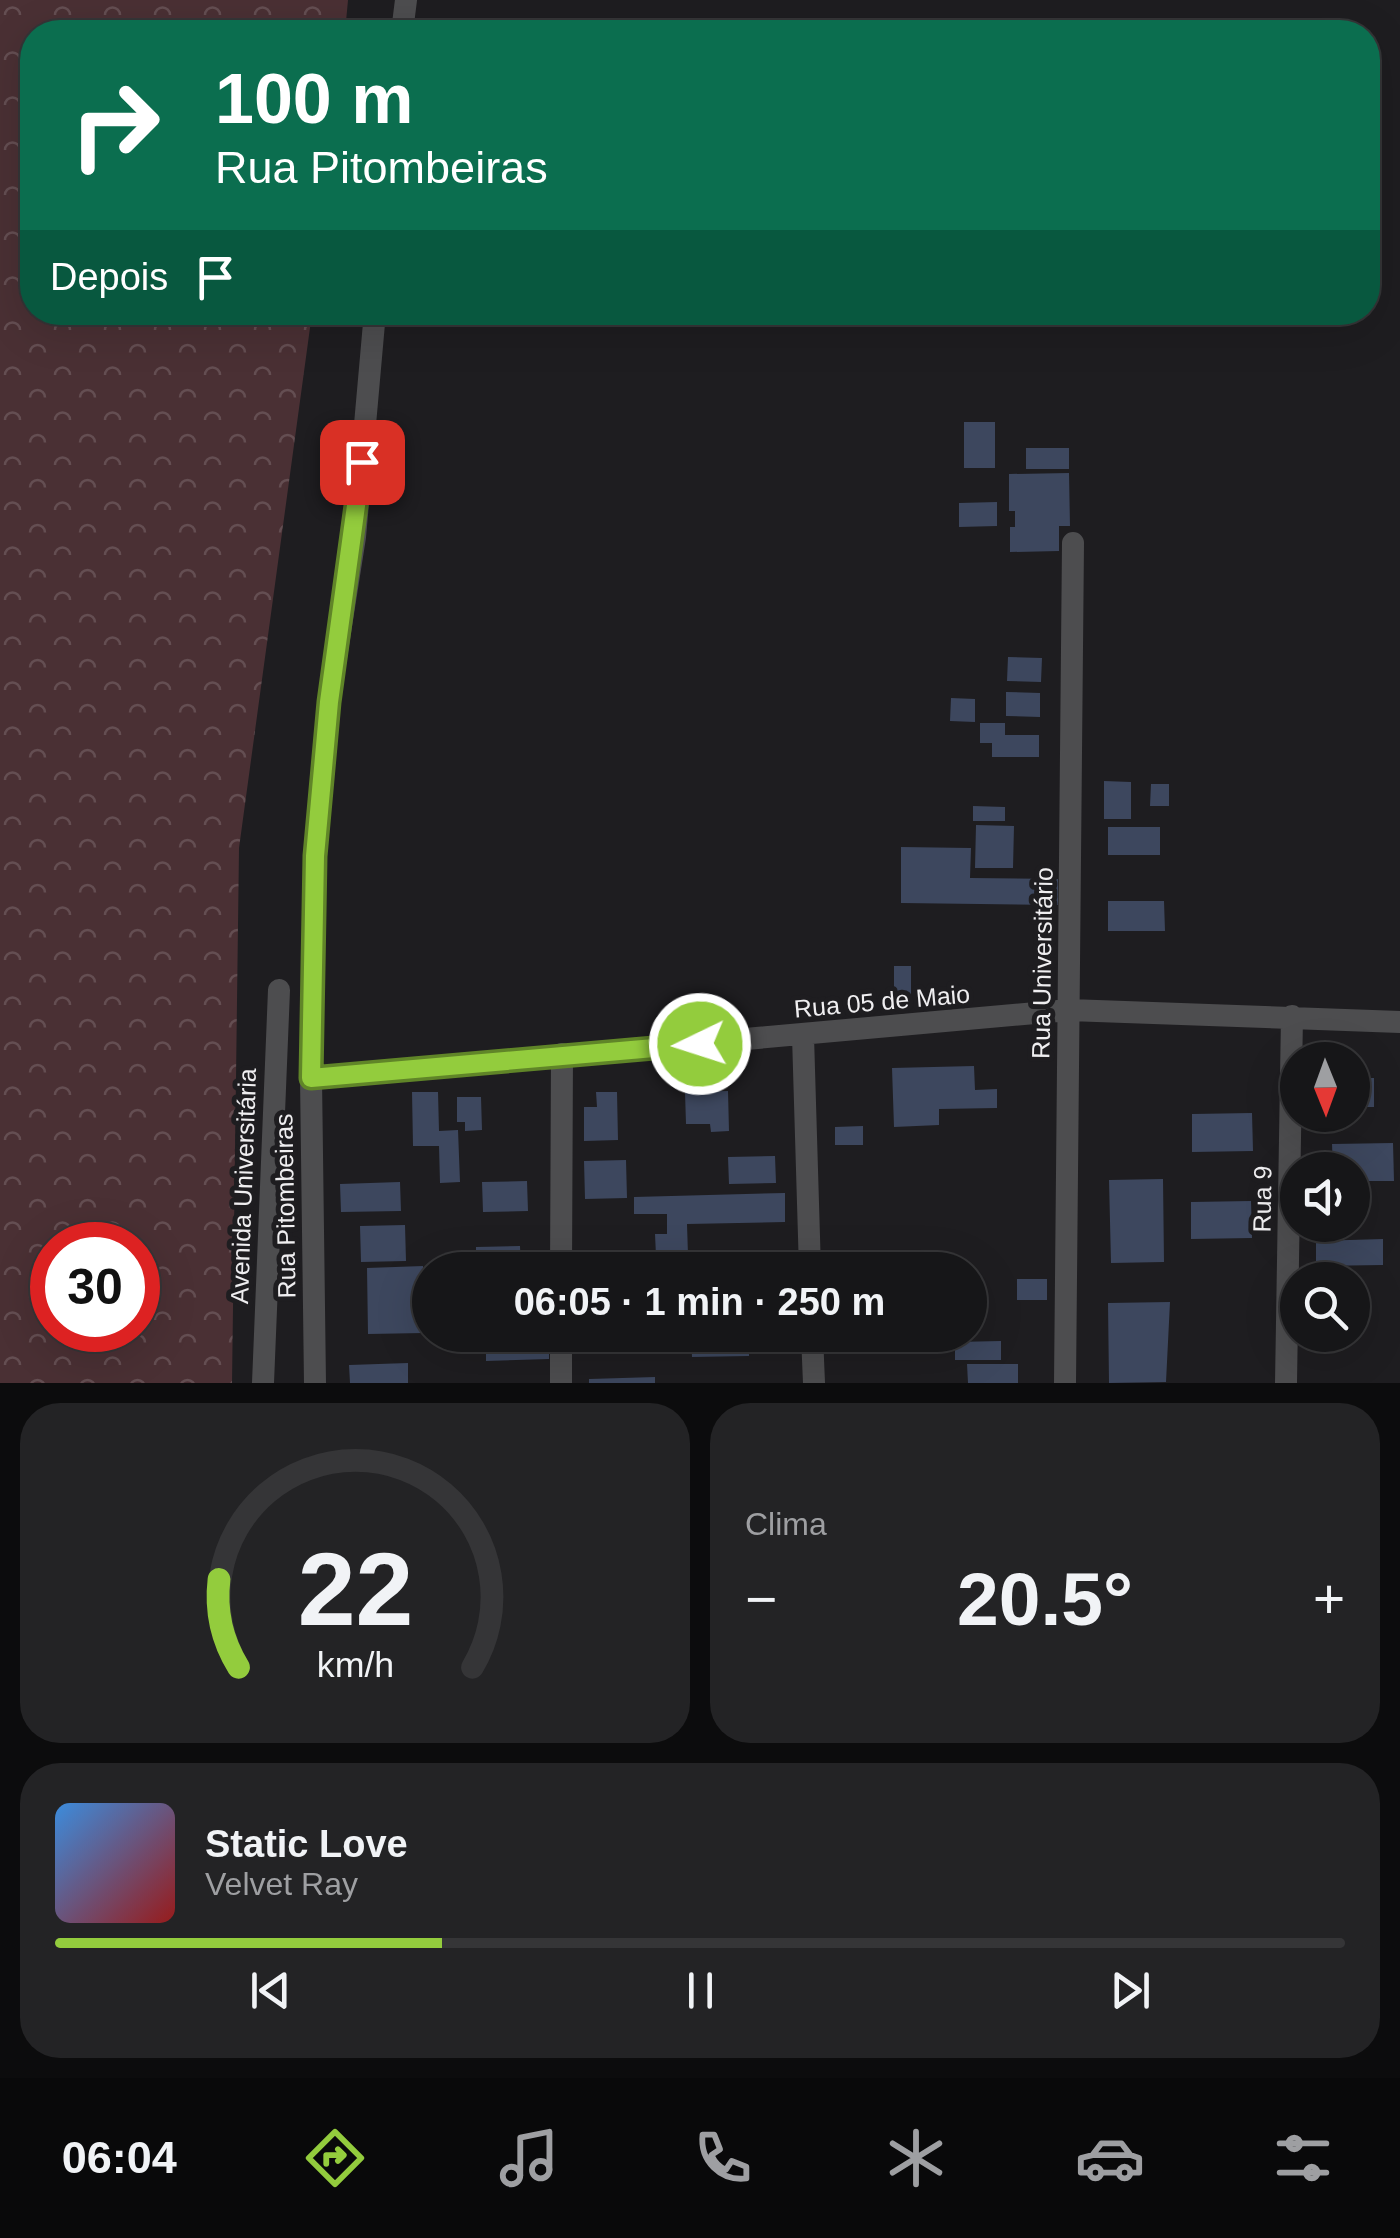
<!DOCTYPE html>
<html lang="pt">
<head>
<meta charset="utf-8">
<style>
  body { margin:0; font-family:Helvetica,sans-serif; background:#232325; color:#f1f3f6; height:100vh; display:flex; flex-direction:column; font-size:38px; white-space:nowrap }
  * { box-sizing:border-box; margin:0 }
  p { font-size:32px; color:#9e9fa2 }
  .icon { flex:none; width:55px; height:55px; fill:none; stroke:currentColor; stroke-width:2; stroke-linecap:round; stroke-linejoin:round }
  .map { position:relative; height:1383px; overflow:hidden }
  .sheet { display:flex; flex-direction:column; gap:20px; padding:20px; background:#0c0c0d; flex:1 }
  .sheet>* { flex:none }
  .hud { position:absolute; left:20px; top:20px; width:1360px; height:305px; border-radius:40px; box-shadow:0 10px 40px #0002,0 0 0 2px #353537; background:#0b6e4f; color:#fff; overflow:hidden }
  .needle { width:65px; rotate:179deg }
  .fabs { position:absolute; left:1280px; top:1042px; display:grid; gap:20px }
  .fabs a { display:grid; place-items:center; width:90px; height:90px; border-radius:50%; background:#161618; box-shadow:0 10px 40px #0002,0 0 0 2px #353537; font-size:50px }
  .speed { position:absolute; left:30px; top:1222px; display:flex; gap:20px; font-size:50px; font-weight:700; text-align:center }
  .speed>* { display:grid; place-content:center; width:130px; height:130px; border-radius:50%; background:#161618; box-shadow:0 10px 40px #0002,0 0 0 2px #353537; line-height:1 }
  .speed .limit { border:15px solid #d22; background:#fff; color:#111 }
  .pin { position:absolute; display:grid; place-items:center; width:85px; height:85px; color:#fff; margin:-42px; border-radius:20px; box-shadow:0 5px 15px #0006 }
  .me { position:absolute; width:110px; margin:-55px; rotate:266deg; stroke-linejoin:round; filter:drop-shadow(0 0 8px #0008) }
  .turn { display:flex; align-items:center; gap:35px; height:210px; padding:0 30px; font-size:45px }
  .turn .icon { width:130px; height:130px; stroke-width:2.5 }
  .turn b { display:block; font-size:70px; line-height:85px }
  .then { display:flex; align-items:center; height:95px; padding:0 30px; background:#0003; gap:20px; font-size:38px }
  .big { font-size:75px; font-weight:700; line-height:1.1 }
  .sheet .widget { flex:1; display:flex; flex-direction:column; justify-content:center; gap:15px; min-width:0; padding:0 35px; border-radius:40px; background:#232325 }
  .sheet .dial { align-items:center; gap:0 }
  .dial svg { height:260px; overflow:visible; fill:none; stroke:#353537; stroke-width:7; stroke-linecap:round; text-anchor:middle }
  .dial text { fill:#f1f3f6; stroke:none }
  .song { display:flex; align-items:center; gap:30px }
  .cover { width:120px; height:120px; border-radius:15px; background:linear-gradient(135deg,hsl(210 70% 55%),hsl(0 70% 35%)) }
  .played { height:10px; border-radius:5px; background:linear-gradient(90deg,#93cc3d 30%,#353537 30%) }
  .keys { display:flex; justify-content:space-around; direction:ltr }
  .heat { display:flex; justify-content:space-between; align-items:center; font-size:55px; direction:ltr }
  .sheet .tiles { flex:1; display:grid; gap:20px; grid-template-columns:1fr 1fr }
  .widget:last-child { grid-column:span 2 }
  .trip { position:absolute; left:412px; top:1252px; width:575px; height:100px; border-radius:50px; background:#161618; box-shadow:0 10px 40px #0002,0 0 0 2px #353537; font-weight:700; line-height:100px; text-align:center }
  .dock { display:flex; height:160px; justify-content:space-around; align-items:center; background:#09090a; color:#9e9fa2 }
  .dock .icon { width:70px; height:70px }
  .dock .selected { color:#93cc3d }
  .dock b { font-size:45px; color:#f1f3f6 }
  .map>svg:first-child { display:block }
  .forest { fill:url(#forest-crowns); fill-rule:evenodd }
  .building { fill:#3d475e }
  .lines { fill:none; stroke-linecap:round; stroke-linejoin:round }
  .street { stroke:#4d4d4f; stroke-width:22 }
  .route-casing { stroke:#608528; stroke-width:25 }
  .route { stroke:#93cc3d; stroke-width:18 }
  .labels { text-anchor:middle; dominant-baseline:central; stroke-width:10; stroke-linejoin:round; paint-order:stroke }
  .street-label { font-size:25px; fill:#efeef0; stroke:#1e1d20 }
</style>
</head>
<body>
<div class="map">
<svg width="1400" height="1383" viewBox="0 0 1400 1383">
  <defs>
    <pattern id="forest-crowns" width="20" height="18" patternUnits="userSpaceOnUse" patternTransform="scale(2.5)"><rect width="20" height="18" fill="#4a3034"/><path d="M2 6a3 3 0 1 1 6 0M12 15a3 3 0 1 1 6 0" fill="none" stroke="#644e52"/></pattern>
  </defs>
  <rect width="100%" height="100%" fill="#1e1d20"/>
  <path class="forest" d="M 0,0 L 348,0 L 345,32 L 32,32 L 32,312 L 312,313 L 239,848 L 232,1383 L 0,1383 ZM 52,1245 L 138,1245 L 138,1330 L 52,1330 Z"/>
  <path class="building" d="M 964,422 L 995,422 L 995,468 L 964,468 Z
    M 1026,448 L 1069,448 L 1069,469 L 1026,469 Z
    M 1069,473 L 1070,526 L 1059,526 L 1059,551 L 1010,552 L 1010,527 L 1015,527 L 1015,511 L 1009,511 L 1009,474 Z
    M 997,502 L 997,526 L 959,527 L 959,503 Z
    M 1008,657 L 1042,658 L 1041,682 L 1007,681 Z
    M 1006,692 L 1040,693 L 1040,717 L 1006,716 Z
    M 951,698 L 975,699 L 975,722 L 950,721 Z
    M 980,723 L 1005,723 L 1005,735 L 1039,735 L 1039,757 L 992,757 L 992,743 L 980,743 Z
    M 1104,781 L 1131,782 L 1131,819 L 1104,819 Z
    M 1151,784 L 1169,784 L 1169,806 L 1150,806 Z
    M 973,806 L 1005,807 L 1005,821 L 973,821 Z
    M 976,825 L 1014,826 L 1013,868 L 975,868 Z
    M 1108,827 L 1160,827 L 1160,855 L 1108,855 Z
    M 901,847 L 971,848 L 970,878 L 1058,879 L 1058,905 L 901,903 Z
    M 1108,901 L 1164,901 L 1165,931 L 1108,931 Z
    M 894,966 L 911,966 L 911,1006 L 894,1005 Z
    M 974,1066 L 975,1090 L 997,1089 L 997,1108 L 939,1109 L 939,1125 L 894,1127 L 892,1068 Z
    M 1352,1078 L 1374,1078 L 1374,1107 L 1352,1107 Z
    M 728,1091 L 729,1131 L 711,1132 L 710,1124 L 686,1124 L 685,1092 Z
    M 412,1092 L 438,1092 L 439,1131 L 458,1130 L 460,1182 L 440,1183 L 439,1146 L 413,1146 Z
    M 596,1092 L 617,1092 L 618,1140 L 584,1141 L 584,1107 L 597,1107 Z
    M 457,1097 L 481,1097 L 482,1130 L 465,1131 L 465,1122 L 457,1122 Z
    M 1252,1113 L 1253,1151 L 1192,1152 L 1192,1114 Z
    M 863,1126 L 863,1145 L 835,1145 L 835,1127 Z
    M 1393,1143 L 1394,1181 L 1352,1181 L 1352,1170 L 1333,1170 L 1332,1144 Z
    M 775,1156 L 776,1183 L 729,1184 L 728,1157 Z
    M 626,1160 L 627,1198 L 585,1199 L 584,1161 Z
    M 1163,1179 L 1164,1262 L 1111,1263 L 1109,1180 Z
    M 527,1181 L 528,1211 L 483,1212 L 482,1182 Z
    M 400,1182 L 401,1211 L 341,1212 L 340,1184 Z
    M 785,1193 L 785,1222 L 687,1224 L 688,1255 L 656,1256 L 655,1234 L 667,1234 L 667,1214 L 634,1214 L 634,1197 Z
    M 1251,1201 L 1252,1238 L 1191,1239 L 1191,1202 Z
    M 405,1225 L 406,1261 L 361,1262 L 360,1226 Z
    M 1383,1239 L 1383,1265 L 1316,1266 L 1316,1241 Z
    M 520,1246 L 521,1270 L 476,1270 L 476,1247 Z
    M 789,1251 L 790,1270 L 691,1270 L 690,1253 Z
    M 423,1266 L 424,1333 L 368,1334 L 367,1268 Z
    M 1017,1279 L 1047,1279 L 1047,1300 L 1017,1300 Z
    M 1170,1302 L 1166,1382 L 1109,1383 L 1108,1303 Z
    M 691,1335 L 749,1335 L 749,1356 L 692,1357 Z
    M 549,1338 L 549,1359 L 486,1361 L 486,1340 Z
    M 1001,1341 L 1001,1360 L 955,1360 L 955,1342 Z
    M 408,1363 L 408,1383 L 350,1383 L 349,1365 Z
    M 967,1364 L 1018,1364 L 1018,1383 L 968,1383 Z
    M 655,1377 L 655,1383 L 589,1383 L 589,1379 Z"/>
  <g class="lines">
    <path class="street" d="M 402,32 L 406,0
      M 803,1036 L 810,1270
      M 311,1078 L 1069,1010 L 1400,1022
      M 561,1270 L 562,1054
      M 812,1335 L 814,1383
      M 263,1383 L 279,990
      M 315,1383 L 311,1078 L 315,856 L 329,702 L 355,537 L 375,312
      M 561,1383 L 561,1335
      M 1065,1383 L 1073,543
      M 1286,1383 L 1292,1016"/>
  </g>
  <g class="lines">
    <defs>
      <path id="route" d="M 362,462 L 329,702 L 315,856 L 311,1078 L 700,1044"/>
    </defs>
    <use href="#route" class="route-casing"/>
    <use href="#route" class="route"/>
  </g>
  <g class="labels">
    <g class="street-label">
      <text transform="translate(1042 963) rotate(-89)">Rua Universitário</text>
      <text transform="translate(882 1001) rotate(-5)">Rua 05 de Maio</text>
      <text transform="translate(243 1186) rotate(-88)">Avenida Universitária</text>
      <text transform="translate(1262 1199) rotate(-89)">Rua 9</text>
      <text transform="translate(285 1206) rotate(-91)">Rua Pitombeiras</text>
    </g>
  </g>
</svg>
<div class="fabs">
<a><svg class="needle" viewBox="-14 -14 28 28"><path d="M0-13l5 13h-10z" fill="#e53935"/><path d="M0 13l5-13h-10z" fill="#9e9fa2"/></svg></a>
<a><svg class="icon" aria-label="sound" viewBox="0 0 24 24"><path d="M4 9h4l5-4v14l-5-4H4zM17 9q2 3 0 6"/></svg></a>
<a><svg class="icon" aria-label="search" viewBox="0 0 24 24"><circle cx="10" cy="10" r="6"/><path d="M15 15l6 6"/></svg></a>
</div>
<div class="speed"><div class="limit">30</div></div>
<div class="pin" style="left:362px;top:462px;background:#d93025"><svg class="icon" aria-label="arrive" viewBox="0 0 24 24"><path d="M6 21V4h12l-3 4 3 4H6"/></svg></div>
<svg class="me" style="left:700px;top:1044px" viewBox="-20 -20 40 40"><circle r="17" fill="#93cc3d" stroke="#fff" stroke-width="3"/><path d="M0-11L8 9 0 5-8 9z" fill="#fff"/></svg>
<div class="trip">06:05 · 1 min · 250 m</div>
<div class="hud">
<div class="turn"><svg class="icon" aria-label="right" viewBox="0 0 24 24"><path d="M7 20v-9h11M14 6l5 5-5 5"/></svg><div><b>100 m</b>Rua Pitombeiras</div></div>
<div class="then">Depois<svg class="icon" aria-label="arrive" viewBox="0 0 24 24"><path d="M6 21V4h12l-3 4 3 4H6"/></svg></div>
</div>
</div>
<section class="sheet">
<div class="tiles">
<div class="widget dial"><svg viewBox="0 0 100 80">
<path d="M14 69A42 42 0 1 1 86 69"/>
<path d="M14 69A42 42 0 0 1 8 42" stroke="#93cc3d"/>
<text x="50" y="56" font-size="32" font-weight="700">22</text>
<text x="50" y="72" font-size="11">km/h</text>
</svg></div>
<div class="widget"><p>Clima</p>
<div class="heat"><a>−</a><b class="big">20.5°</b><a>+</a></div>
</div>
<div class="widget">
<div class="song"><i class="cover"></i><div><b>Static Love</b><p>Velvet Ray</p></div></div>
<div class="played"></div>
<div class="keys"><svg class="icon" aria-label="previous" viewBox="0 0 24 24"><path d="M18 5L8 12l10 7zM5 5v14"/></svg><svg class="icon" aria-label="pause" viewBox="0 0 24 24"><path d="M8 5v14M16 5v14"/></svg><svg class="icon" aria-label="next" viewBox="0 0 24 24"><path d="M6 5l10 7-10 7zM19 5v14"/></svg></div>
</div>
</div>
</section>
<nav class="dock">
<b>06:04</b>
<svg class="icon selected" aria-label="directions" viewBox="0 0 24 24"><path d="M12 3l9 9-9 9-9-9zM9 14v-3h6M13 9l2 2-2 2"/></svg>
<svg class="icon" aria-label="music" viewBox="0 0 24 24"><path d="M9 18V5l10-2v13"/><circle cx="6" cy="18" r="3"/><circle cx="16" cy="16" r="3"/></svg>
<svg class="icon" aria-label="phone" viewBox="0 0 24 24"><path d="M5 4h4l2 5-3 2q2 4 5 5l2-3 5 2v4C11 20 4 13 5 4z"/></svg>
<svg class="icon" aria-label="climate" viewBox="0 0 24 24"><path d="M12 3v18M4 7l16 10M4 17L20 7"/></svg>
<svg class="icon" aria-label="car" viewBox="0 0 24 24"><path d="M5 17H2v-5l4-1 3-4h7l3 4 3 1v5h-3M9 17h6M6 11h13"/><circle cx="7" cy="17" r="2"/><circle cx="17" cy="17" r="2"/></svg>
<svg class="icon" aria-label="filters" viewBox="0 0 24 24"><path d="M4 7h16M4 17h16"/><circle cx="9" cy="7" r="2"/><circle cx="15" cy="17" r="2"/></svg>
</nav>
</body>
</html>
